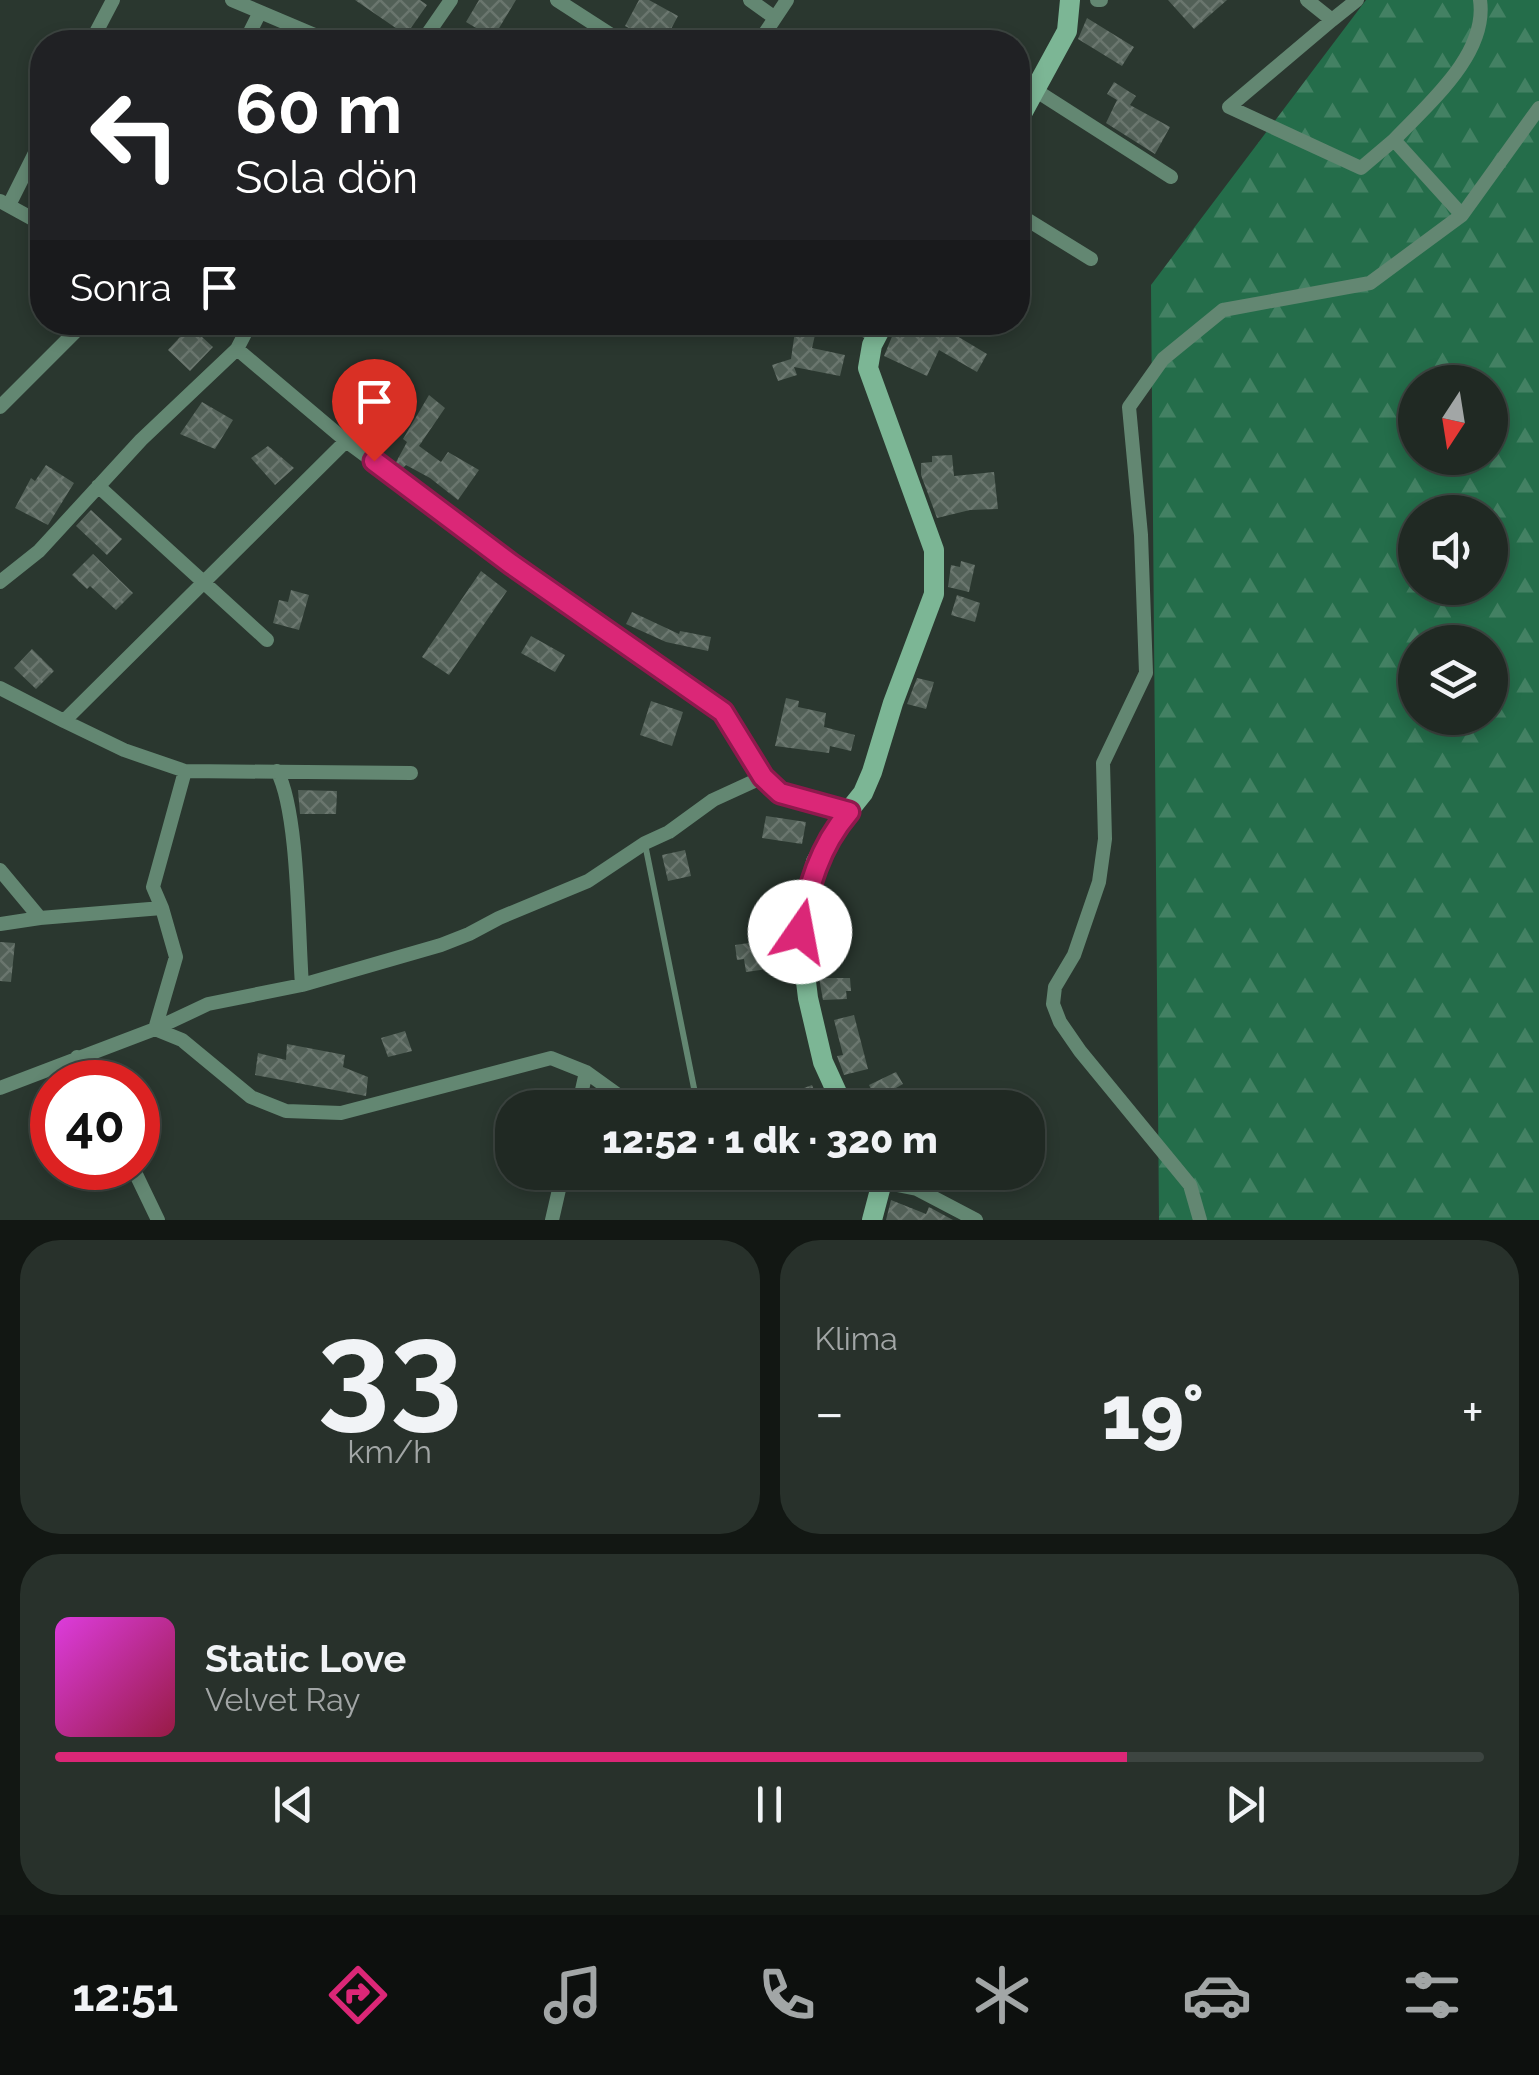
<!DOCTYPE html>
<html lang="tr">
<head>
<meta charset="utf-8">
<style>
  body { margin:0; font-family:Raleway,sans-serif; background:#28312b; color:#f1f3f6; height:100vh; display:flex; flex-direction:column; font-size:38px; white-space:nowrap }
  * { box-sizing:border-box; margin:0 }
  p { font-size:32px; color:#a2a6a6 }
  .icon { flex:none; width:55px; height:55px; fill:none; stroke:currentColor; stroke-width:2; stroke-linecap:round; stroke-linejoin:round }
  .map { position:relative; height:1220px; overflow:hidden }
  .sheet { display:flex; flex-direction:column; gap:20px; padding:20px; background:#121713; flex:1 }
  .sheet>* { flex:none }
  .guide { position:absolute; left:30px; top:30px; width:1000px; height:305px; border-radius:40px; box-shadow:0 5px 15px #0003,0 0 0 2px #3d4541; background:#202124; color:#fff; overflow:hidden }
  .needle { width:65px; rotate:192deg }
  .fabs { position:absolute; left:1398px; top:365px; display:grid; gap:20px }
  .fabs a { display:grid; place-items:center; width:110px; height:110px; border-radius:50%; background:#202923; box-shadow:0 5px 15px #0003,0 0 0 2px #3d4541; font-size:50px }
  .speed { position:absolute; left:30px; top:1060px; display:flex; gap:20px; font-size:50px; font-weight:700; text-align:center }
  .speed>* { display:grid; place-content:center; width:130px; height:130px; border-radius:50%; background:#202923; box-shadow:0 5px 15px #0003,0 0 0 2px #3d4541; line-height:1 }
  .speed .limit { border:15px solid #d22; background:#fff; color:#111 }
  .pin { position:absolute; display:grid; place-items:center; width:85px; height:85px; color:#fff; margin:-102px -42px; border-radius:50% 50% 50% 0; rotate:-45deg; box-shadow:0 0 10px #0007 }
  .pin .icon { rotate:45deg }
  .me { position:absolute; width:110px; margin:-55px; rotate:12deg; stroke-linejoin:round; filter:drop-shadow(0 0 8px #0008) }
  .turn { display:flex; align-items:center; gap:35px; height:210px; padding:0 40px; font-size:45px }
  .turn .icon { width:130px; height:130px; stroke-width:2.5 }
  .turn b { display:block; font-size:70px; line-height:85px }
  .then { display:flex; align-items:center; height:95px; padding:0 40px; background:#0003; gap:20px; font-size:38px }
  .big { font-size:75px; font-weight:800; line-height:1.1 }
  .sheet .tile { flex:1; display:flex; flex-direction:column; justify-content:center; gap:15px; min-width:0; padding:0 35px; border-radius:40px; background:#28312b }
  .sheet .dial { align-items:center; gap:0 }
  .dial b { font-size:130px; line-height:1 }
  .song { display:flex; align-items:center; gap:30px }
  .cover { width:120px; height:120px; border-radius:15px; background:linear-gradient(135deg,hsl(300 70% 55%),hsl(340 70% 35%)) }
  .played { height:10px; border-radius:5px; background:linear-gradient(90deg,#db2777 75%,#3d4541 75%) }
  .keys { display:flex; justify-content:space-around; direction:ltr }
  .heat { display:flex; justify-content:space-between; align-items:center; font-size:55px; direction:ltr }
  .sheet .tiles { flex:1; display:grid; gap:20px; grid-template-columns:1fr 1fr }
  .tile:last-child { grid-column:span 2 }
  .trip { position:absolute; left:495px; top:1090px; width:550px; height:100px; border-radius:40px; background:#202923; box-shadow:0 5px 15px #0003,0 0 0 2px #3d4541; font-weight:800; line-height:100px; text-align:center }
  .dock { display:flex; height:160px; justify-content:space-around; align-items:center; background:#0d100e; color:#a2a6a6 }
  .dock .icon { width:70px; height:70px }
  .dock .active { color:#db2777 }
  .dock b { font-size:45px; color:#f1f3f6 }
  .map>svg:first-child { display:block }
  .forest { fill:url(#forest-firs); fill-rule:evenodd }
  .building { fill:url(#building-cross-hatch) }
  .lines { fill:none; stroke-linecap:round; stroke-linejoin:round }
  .lane { stroke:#638772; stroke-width:6 }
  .street { stroke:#638772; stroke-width:14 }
  .secondary { stroke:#7cb695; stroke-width:20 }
  .route-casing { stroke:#8e194d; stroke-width:25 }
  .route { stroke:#db2777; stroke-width:18 }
</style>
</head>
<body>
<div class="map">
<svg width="1539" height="1220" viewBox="0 0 1539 1220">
  <defs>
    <pattern id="forest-firs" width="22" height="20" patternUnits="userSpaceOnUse" patternTransform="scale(2.5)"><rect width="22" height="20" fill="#246d4a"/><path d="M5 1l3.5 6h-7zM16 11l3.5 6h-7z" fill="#438163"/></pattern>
    <pattern id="building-cross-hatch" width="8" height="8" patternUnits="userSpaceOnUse" patternTransform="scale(2.5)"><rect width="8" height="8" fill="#526057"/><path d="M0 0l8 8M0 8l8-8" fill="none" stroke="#6a766e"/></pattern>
  </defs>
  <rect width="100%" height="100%" fill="#2a372f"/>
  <path class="forest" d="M 1366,0 L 1539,0 L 1539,1220 L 1159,1220 L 1151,285 ZM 1415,382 L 1490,382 L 1490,458 L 1415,458 ZM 1415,512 L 1490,512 L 1490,588 L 1415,588 ZM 1415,642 L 1490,642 L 1490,718 L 1415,718 Z"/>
  <path class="building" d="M 355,0 L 420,0 L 427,5 L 406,35 Z
    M 479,0 L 516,0 L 493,38 L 466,22 Z
    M 639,0 L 649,0 L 678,16 L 664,42 L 656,42 L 625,26 Z
    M 1168,0 L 1227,0 L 1194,29 Z
    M 1087,18 L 1134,47 L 1122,66 L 1078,39 Z
    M 1114,82 L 1136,96 L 1130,105 L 1170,127 L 1155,154 L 1106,123 L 1117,100 L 1107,94 Z
    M 898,322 L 943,322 L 950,327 L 947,330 L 987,354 L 977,372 L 939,350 L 927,376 L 884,356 Z
    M 190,326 L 213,347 L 190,371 L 168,350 Z
    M 795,331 L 815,335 L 812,348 L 845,355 L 840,376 L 794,367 L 797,375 L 778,381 L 772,365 L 791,359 Z
    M 429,395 L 445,408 L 419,446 L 441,462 L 448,452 L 479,470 L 458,500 L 430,478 L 406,465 L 402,469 L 395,464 L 407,442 L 403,439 Z
    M 202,402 L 233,420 L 215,449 L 180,434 Z
    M 268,446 L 294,468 L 275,485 L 251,458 Z
    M 952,455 L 954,476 L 994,472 L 998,509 L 970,510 L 937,518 L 921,475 L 921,463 L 932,462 L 932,456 Z
    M 46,465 L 74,483 L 48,525 L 15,508 L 31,478 L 35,481 Z
    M 91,510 L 122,539 L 107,555 L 76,526 Z
    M 93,554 L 133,593 L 116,610 L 90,586 L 87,589 L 72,575 Z
    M 961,561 L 975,565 L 969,592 L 948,587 L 951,565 L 960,567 Z
    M 481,571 L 507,591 L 449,675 L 422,657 Z
    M 291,590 L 309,595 L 299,630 L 273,623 L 279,600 L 288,602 Z
    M 957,595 L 980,603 L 975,622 L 951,615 Z
    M 632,612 L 679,634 L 680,631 L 711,637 L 708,651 L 666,642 L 626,624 Z
    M 531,636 L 565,655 L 555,672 L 521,653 Z
    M 32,649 L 54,671 L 36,689 L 14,668 Z
    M 917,678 L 934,682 L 926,709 L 907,704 Z
    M 786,698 L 799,701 L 798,707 L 826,713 L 824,727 L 855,735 L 851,751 L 830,746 L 829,753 L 775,746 Z
    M 651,701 L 683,712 L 672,746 L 640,735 Z
    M 298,790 L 337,791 L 336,814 L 300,814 Z
    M 766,816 L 806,822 L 802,844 L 762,838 Z
    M 685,850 L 691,876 L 668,881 L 662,855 Z
    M 776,939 L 778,955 L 788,953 L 791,971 L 775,973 L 774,968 L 746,972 L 744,959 L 737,960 L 735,945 Z
    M 0,942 L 15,943 L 11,982 L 0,981 Z
    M 819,978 L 850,978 L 851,991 L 846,991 L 847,999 L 823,1000 Z
    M 854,1015 L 868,1069 L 844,1075 L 837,1056 L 843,1055 L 834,1020 Z
    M 405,1031 L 412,1051 L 388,1057 L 381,1038 Z
    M 287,1044 L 345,1055 L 343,1067 L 368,1077 L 366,1096 L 255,1075 L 258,1053 L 286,1060 Z
    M 896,1072 L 903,1084 L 894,1089 L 900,1100 L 880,1108 L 869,1085 Z
    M 812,1085 L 821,1108 L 756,1108 L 756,1106 Z
    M 891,1200 L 926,1214 L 929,1207 L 953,1220 L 886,1220 Z"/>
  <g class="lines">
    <path class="lane" d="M 645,844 L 698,1108"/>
    <path class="street" d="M 232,0 L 331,42
      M 557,0 L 622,42
      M 750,0 L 775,18
      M 1097,0 L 1101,0
      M 1307,0 L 1332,20 L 1229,107 L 1361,168 L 1394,140
      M 1332,20 L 1357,0
      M 91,42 L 113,0
      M 245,42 L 260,12
      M 422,42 L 451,0
      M 759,42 L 787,0
      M 1035,90 L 1171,177
      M 0,201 L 42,224
      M 9,205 L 42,139
      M 1018,214 L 1091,259
      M 1462,215 L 1394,140 C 1428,104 1488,54 1480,0
      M 587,322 L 600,329 L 604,322
      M 851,322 L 876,337
      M 237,349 L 346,441 L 511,563 L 723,712 L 763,777 L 780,793 L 849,812
      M 0,407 L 85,322
      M 98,486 L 267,640
      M 0,582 L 39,551 L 141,440 L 237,349 L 251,322
      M 0,688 L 64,721 L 346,441
      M 64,721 L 124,750 L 185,771 L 411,773
      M 277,771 C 299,812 298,934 302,985
      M 0,870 L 40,918 L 0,924
      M 40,918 L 162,908 L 153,887 L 185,771
      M 155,1029 L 208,1004 L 302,985 L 441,945 L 469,934 L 499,918 L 588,881 L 645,843 L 669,832 L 713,800 L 763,777
      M 155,1029 L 176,957 L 162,908
      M 77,1057 L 90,1082
      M 0,1088 L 155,1029 L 182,1040 L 251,1097 L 286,1111 L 341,1113 L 551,1058 L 586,1072 L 636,1108
      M 578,1108 L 586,1072
      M 133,1168 L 158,1220
      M 728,1172 L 748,1176 L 767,1172
      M 882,1182 L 917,1189 L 976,1220
      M 552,1220 L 563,1172
      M 1200,1220 L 1190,1185 L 1080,1051 L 1060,1022 L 1053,1004 L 1055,987 L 1074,955 L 1099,882 L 1105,839 L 1103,763 L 1146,673 L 1141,535 L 1129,407 L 1163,359 L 1223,310 L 1370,283 L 1462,215 L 1539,108"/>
    <path class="secondary" d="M 1018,121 L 1067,31 L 1070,0
      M 844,1108 L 823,1062 L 808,998 L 800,932 L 803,915 L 816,862 L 835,828 L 863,793 L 872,772 L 893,703 L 934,594 L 934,550 L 868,368 L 872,345 L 884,322
      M 872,1220 L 882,1182 L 880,1172"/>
  </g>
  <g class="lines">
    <defs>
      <path id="route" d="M 374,461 L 511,564 L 723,712 L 763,777 L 780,793 L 849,812 C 819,847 808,887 800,932"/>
    </defs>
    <use href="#route" class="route-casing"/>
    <use href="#route" class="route"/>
  </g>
</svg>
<div class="fabs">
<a><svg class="needle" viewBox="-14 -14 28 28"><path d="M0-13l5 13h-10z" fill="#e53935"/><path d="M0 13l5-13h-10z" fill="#a2a6a6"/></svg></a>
<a><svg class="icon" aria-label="sound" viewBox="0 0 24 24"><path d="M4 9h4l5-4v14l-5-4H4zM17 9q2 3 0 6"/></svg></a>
<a><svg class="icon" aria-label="layers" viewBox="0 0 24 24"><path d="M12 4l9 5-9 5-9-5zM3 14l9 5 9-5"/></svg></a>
</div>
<div class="speed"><div class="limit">40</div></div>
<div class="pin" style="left:374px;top:461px;background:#d93025"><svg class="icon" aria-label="arrive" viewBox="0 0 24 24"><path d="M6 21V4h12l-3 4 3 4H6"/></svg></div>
<svg class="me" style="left:800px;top:932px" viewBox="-20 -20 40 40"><circle r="19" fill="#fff"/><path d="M0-13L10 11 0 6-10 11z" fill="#db2777"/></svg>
<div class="trip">12:52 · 1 dk · 320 m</div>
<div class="guide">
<div class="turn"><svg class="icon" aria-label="left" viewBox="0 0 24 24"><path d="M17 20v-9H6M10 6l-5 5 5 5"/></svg><div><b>60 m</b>Sola dön</div></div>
<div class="then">Sonra<svg class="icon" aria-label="arrive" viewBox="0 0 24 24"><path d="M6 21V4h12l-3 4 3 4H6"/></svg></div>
</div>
</div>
<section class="sheet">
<div class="tiles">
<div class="tile dial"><b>33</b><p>km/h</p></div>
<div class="tile"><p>Klima</p>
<div class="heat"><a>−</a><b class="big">19°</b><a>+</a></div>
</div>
<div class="tile">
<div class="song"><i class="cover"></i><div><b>Static Love</b><p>Velvet Ray</p></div></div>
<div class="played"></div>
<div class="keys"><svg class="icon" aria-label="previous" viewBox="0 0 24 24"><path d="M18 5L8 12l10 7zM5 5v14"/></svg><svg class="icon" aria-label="pause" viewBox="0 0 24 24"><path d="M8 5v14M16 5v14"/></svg><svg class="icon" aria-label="next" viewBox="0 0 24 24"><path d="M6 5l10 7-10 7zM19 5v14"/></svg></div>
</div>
</div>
</section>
<nav class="dock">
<b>12:51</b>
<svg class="icon active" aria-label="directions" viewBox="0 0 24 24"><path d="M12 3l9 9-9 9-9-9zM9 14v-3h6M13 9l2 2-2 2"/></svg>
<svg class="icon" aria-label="music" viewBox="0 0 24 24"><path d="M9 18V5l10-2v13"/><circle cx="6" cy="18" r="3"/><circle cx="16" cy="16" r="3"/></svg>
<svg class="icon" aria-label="phone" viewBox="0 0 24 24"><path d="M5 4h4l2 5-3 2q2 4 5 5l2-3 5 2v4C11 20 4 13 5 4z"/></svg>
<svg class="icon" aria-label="climate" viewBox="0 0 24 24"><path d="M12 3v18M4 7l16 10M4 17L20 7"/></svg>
<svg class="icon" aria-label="car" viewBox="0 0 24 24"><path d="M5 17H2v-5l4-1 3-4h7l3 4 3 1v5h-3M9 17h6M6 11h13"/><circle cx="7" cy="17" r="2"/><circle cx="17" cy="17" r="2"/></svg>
<svg class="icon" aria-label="filters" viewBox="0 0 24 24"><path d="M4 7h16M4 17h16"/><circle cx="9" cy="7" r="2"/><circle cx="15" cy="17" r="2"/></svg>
</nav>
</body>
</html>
